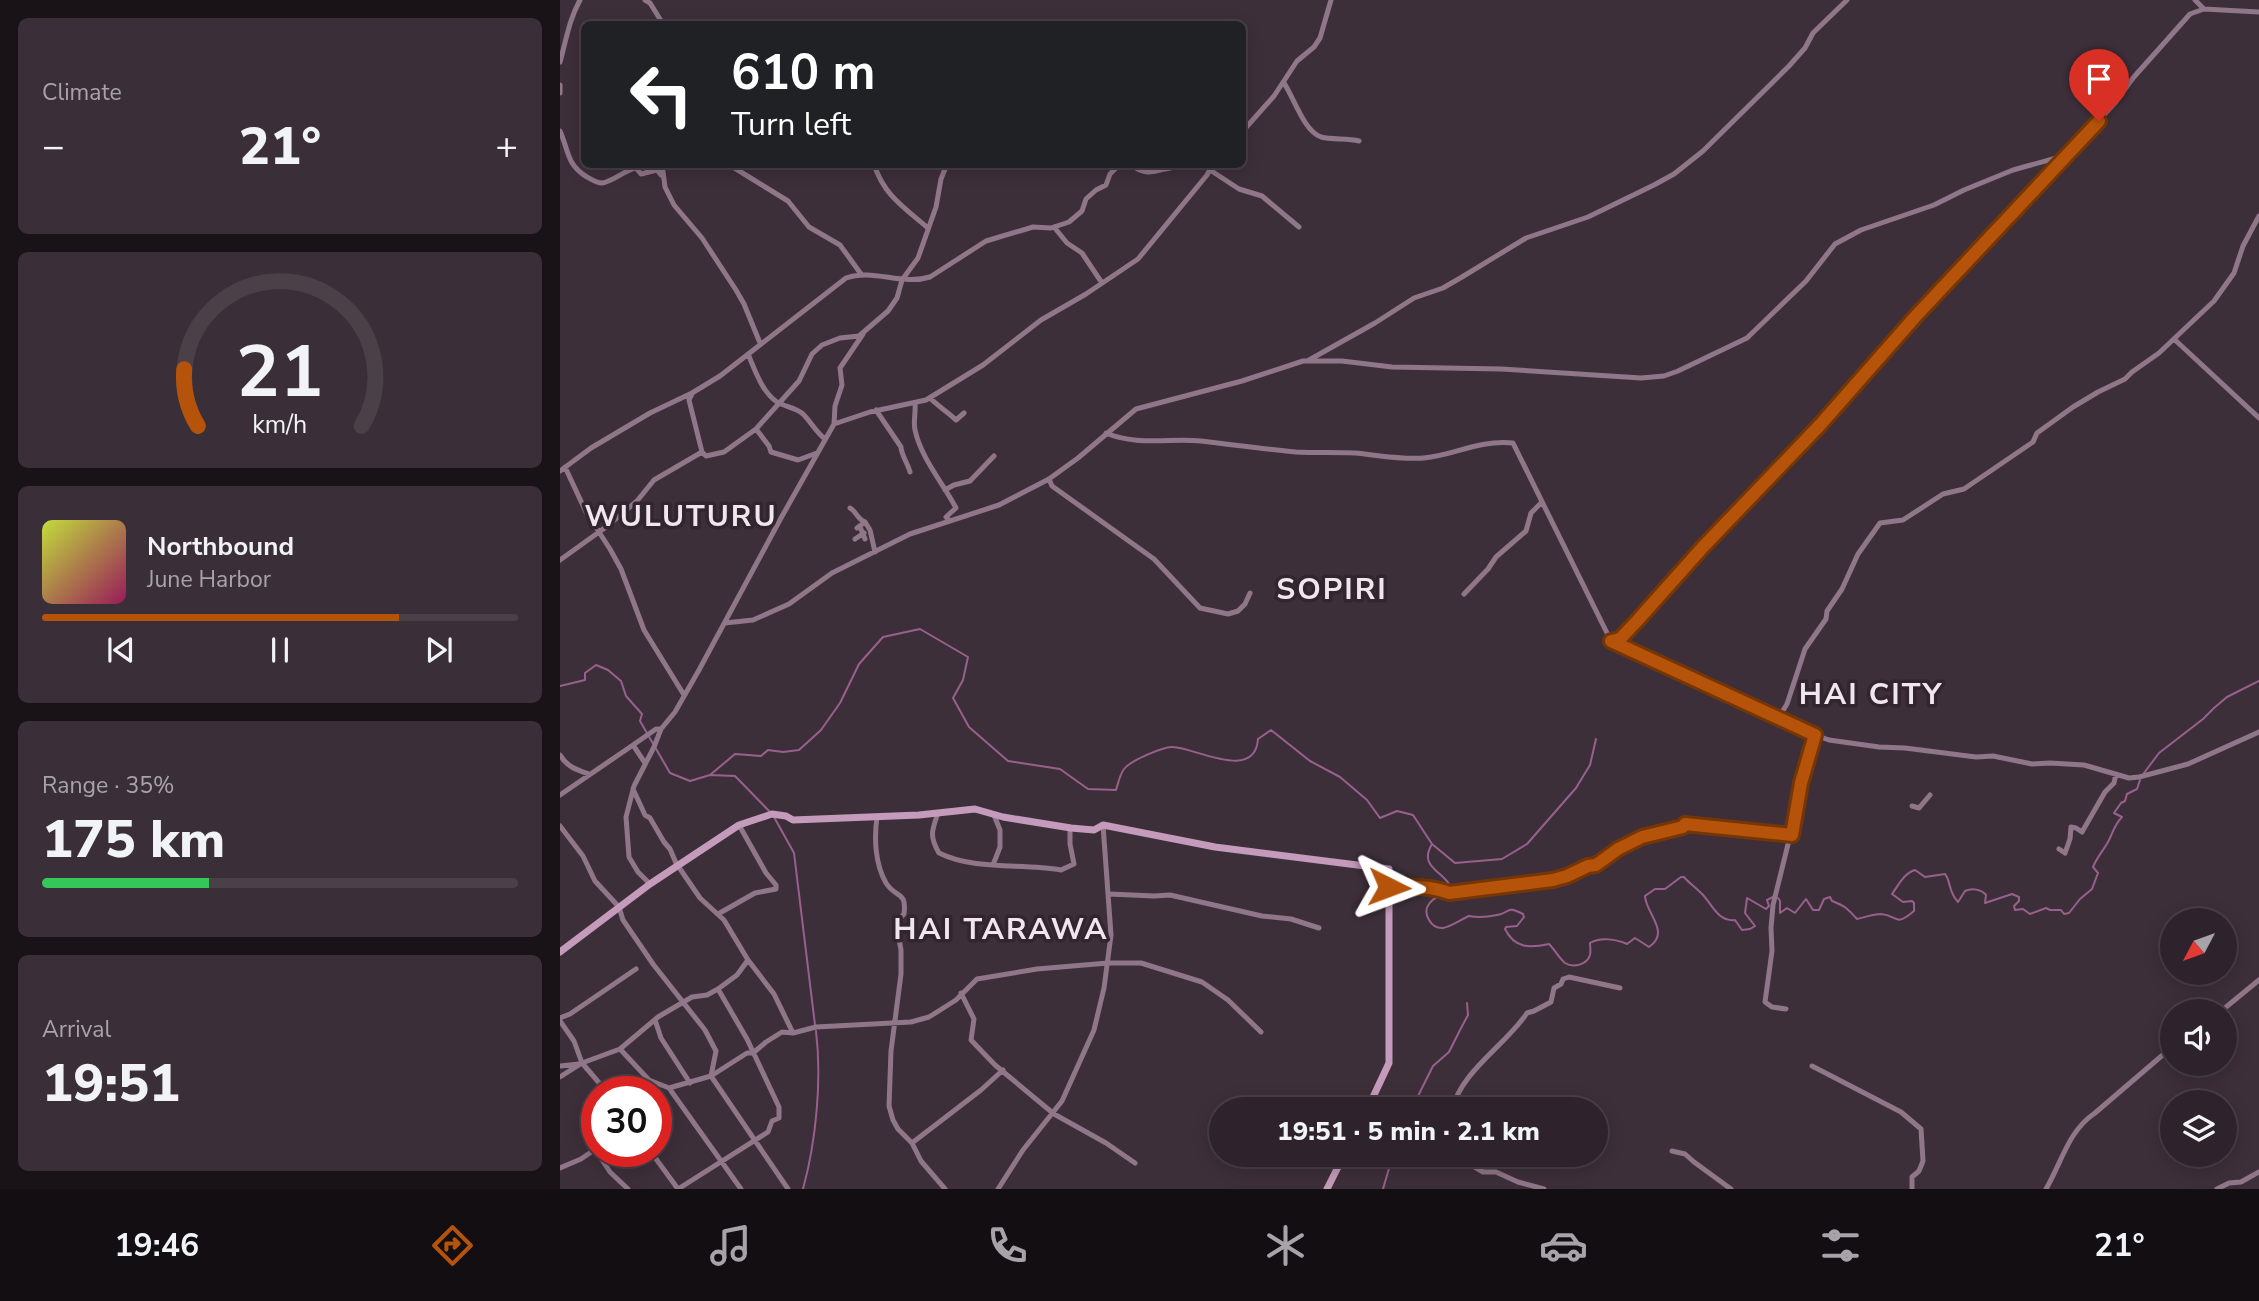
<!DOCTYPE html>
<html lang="en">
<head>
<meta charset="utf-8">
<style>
  body { margin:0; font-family:"Nunito Sans",sans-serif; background:#3a2f38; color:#f1f3f6; height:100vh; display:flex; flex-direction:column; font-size:26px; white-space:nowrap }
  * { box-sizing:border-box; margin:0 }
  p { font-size:23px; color:#a7a4a9 }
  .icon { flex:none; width:38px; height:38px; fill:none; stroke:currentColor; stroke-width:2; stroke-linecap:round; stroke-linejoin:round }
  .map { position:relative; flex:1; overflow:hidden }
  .side { display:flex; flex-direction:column; gap:18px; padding:18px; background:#191318; width:560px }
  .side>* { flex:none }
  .top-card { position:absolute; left:21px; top:21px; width:665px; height:147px; border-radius:10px; box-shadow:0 4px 18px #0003,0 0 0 2px #494048; background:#202124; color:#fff; overflow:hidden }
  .needle { width:46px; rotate:229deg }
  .tools { position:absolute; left:1600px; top:908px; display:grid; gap:14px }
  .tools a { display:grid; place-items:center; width:77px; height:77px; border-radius:50%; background:#2e232c; box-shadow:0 4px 18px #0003,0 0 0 2px #494048; font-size:35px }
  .speed { position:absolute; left:21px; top:1076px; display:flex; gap:14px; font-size:35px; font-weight:700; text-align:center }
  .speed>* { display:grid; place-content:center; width:91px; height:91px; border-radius:50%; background:#2e232c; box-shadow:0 4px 18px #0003,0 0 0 2px #494048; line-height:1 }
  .speed .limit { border:10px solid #d22; background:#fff; color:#111 }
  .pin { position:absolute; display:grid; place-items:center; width:60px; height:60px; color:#fff; margin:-72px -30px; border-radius:50% 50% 50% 0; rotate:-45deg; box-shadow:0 0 7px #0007 }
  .pin .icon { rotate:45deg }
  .me { position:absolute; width:77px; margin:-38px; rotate:93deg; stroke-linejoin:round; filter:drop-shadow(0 0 5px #0008) }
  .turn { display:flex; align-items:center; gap:24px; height:147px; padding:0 35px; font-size:32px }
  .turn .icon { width:91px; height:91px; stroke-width:2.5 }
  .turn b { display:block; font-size:49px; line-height:60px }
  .big { font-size:52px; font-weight:800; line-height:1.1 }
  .side .widget { flex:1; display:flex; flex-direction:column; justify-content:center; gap:10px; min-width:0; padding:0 24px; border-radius:10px; background:#3a2f38 }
  .side .dial { align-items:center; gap:0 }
  .dial svg { height:182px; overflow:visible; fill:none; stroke:#494048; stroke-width:7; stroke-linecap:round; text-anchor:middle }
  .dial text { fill:#f1f3f6; stroke:none }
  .song { display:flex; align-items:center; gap:21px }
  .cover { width:84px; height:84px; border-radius:10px; background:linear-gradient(135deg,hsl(70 70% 55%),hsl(330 70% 35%)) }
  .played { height:7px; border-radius:4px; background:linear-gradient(90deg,#b45309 75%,#494048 75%) }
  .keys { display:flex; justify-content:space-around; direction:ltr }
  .heat { display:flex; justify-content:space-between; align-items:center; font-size:38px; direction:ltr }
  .charge { height:10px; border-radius:5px; background:linear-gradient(90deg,#34c759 35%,#494048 0) }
  .trip { position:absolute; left:649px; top:1097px; width:399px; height:70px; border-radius:35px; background:#2e232c; box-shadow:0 4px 18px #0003,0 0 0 2px #494048; font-weight:800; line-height:70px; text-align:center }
  .tab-bar { display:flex; height:112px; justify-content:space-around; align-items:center; background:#120e12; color:#a7a4a9 }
  .tab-bar .icon { width:49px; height:49px }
  .tab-bar .active { color:#b45309 }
  .tab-bar b { font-size:32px; color:#f1f3f6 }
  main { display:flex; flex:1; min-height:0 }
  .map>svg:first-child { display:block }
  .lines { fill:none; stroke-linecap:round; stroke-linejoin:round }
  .stream { stroke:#98608c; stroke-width:2 }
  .street { stroke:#907689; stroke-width:5 }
  .secondary { stroke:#c49bba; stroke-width:7 }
  .route-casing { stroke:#753606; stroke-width:18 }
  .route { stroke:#b45309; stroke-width:12 }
  .labels { text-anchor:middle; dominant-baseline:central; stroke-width:7; stroke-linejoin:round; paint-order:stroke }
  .district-label { font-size:30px; font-weight:bold; letter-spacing:2px; fill:#f0e6ed; stroke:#33252f }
</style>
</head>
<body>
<main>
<section class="side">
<div class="widget"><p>Climate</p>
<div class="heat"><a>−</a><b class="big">21°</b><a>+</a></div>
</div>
<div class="widget dial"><svg viewBox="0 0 100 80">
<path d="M14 69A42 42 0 1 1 86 69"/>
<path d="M14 69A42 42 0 0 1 8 44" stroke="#b45309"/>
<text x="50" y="56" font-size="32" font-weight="700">21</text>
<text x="50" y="72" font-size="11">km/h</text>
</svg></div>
<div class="widget">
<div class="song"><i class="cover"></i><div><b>Northbound</b><p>June Harbor</p></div></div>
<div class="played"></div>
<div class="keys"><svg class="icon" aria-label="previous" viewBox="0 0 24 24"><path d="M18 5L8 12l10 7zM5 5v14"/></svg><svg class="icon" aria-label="pause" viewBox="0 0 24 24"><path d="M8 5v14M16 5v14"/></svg><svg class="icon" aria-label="next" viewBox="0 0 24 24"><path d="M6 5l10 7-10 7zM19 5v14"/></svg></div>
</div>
<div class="widget"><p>Range · 35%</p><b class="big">175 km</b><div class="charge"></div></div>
<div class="widget"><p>Arrival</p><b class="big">19:51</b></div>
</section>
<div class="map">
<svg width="1699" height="1189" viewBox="0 0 1699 1189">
  <rect width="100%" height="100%" fill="#3d2f3a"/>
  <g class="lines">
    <path class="stream" d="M 0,686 L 25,680 L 25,673 L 36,665 L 48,670 L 61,681 L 66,696 L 82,714 L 80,721 L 110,773 L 130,781 L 150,775 L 175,776 L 211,813
      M 1584,773 L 1599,753 L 1643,719 L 1654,708 L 1667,697 L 1699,681
      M 150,775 L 175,754 L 201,756 L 208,750 L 223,752 L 239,750 L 261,730 L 280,703 L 299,664 L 323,637 L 360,629 L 408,657 L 403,680 L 393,698 L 409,727 L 448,761 L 500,769 L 528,789 L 556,790 C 558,784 560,774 564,769 C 570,761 604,746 613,747 C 636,748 695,782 698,739 L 711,730 L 750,761 L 780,777 L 807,800 L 820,818 L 837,811 L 853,815 L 872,844 L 895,863 L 942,859 L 967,844 L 1016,788 L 1030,765 L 1036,739
      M 214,817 L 234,853 L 255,1025
      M 872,844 C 859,866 880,870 889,884 L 886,889
      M 883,894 C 879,896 872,899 869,904 C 862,913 871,929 883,928 C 892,926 900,920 909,916 C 918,918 928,917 937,915 C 951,913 945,905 963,914 L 964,917 L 957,926 L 946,927 L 945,929 C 955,949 970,948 989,944 C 995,950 999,958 1005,963 C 1013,968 1027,965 1030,955 C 1031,951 1030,947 1030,943 C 1040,937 1056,939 1067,944 L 1075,938 L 1089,947 C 1111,932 1086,914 1085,896 L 1095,889 L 1105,889 L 1121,877 L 1124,877 C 1129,883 1135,887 1141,893 C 1152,903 1157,922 1175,920 L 1182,930 L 1190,929 L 1195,926 L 1185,913 L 1187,898 L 1206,909 L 1209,906 L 1207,900 L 1213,897
      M 1218,898 L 1220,901 L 1220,913 L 1227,908 L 1235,913 L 1246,899 L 1253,910 L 1259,910 L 1264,899 L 1270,897 L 1272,901 C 1285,906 1287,908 1297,919 C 1306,917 1313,914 1321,914 C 1338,915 1334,928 1354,911 L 1354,903 L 1352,901 L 1343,902 L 1332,894 C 1338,886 1344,873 1355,870 L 1365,877 L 1385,874 C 1391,881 1388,892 1398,902 L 1405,891 C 1412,888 1421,889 1426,895 L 1425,903 L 1452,894 L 1459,897 L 1459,901 L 1454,906 L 1455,910 L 1463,909 L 1470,914 L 1486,908 L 1490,910 L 1501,910 L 1504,914 L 1509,913 L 1520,899 L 1532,889 L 1538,873 L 1533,867 C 1537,857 1543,851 1548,842 C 1553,833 1554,825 1562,817 L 1554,813 L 1561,803 L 1565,801 L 1567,794 L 1577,789 L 1580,780
      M 851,1110 L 873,1066 L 889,1052 L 900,1030 L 908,1015 L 907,1003
      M 243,1189 C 256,1142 262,1080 256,1031
      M 823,1189 L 833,1155"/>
    <path class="street" d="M 85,0 L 90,3 L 103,24
      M 1635,0 L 1644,9 L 1699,12
      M 0,62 C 6,41 9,20 20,0
      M 724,83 C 734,98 744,131 761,137 C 773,140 787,138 799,141
      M 0,85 L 0,93
      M 0,131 C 9,151 6,164 27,177 C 31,179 36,183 42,183 C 52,182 67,169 76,168 L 81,174 L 97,170 L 101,175
      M 682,132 L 714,96 L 737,61 L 754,47 L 760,38 L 771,0
      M 102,164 L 105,187 L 114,205 L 142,238 L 176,290 L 184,304 L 200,343
      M 168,164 L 228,201 L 249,227 L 280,245 L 301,274
      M 314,164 C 324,196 345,208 368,228
      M 646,164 L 650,170 L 679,189 L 702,196 L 739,227
      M 560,165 L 567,167 L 573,166 C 585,175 592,172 605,169 C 612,167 615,168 622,164
      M 494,227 L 507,243 L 522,253 L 542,283
      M 1614,339 L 1699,418
      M 188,354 C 195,370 202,392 217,402 C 225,407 235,407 243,414 C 251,422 256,432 265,439
      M 749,360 L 815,323 L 854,298 L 883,288 L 902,277 L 966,238 L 1028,217 L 1094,185 L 1114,174 L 1143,151 L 1229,66 L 1245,48 L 1253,33 L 1287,0
      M 132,394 L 129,400 L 142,452
      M 370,398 C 379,407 388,412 396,420 L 404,413
      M 355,403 C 356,412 353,422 355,430 C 361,458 383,483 396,508 L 386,517 L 390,521
      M 316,410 L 341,447 C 341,454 348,464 350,472
      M 274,424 L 275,406 L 282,385 L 280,368 L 303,334
      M 196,429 L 209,446 L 211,452 L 238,460 L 257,453
      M 546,433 C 576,446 610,438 641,441 C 673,445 705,449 736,452 C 756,453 776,452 795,453 C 817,455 842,460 864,458 C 896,455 917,440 953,443 L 1051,641 L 1060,639 L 1143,547 L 1260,425 L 1355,317 L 1555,103 L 1573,78 L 1630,14 L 1644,9
      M 5,467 L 26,512 L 50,549 L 61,569 L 84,630 L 124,695
      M 0,471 L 31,448 L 90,413 L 132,393 L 160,376 L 286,278 C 314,268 341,286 370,277 L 426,241 L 473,227 L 491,228 L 509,222 L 522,211 L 526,199 L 536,190 L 546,185 L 550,174 L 560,164
      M 489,479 L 492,486 L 594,559 L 640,608 L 668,614 L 678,611 L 685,604 L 690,593
      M 385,490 L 394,485 L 410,481 L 434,456
      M 290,508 C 296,511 297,519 305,522
      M 300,527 L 305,539
      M 297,528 L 305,522 L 310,530 L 315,552
      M 295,539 L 304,533
      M 0,560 L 46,527 L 77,501 L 94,480 L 142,452 L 146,456 L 164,452 L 196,429 L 239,381 L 252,354 L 262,345 L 280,338 L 299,336 L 328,311 L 337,298 L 342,280 L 358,258 L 376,207 L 381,179 L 387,164
      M 904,594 L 928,569 L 936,557 L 966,531 L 971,513 L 982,502
      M 165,623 L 193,620 L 229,604 L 272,573 L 350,534 L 439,505 L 489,479 L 518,458 L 576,409 L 682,381 L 743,361 L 782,361 L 832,367 L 941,369 L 1081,378 L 1104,376 L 1118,371 L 1187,338 L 1246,281 L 1275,244 L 1301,230 L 1374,205 L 1404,190 L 1453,170 L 1507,155
      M 1051,641 L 1141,684 L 1219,717 L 1247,732 L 1269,740 L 1319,747 L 1345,748 L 1416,757 L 1433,756 L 1472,764 L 1490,763 L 1524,765 L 1569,778 L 1579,777 L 1628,764 L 1699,732
      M 1219,717 L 1227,704 L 1245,649 L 1266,619 L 1267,611 L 1282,589 L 1298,554 L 1320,523 L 1343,520 L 1383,494 L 1404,489 L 1473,442 L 1477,433 L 1513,407 L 1538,392 L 1565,379 L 1572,372 L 1599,353 L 1654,301 L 1674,273 L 1683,246 L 1699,216
      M 73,745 L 96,729 L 101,729
      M 0,755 C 7,767 17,770 29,774
      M 73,789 L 85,815 L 90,818 L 104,842 L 110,849 L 116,863 L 140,898 L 164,920 L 188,960 L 214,994 L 233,1033
      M 0,795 L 73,745 L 85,763
      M 1352,806 L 1359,808 L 1370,795
      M 378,813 C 372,830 369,836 379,853 C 416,871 461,863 501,870 L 514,864 L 510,844 L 510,828
      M 317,817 C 314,838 315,864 326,883 C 336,899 347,890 344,914 L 336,922 L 341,950 L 341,974 L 331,1051 L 329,1106 L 333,1120 L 338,1129 L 352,1143 L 361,1161 L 385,1189
      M 0,826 L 23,856 L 35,881 L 59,907 L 63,920 L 93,964 L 145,1030 L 156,1051 L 151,1076 L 228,1189
      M 1499,849 L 1505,853 L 1510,839 L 1511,827 L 1516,828 L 1522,832 L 1545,792 L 1554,783 L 1556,774
      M 433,865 L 440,847 L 440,830 L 434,815
      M 90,884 L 78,872 L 69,857 L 66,817 L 74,786 L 94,747 L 101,729 L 115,712 L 139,670 L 221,518 L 274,424 L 310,412 L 366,400 L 423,365 L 481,320 L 526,294 L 578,259 L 647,175 L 653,164
      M 829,887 L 883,891 L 889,893 L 993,880 L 1007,876 L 1028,866 L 1036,865 L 1058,849 L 1081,837 L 1123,827 L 1125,823 L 1232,835
      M 549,894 L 594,896 L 610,895 L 702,916 L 731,919 L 759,928
      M 158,914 L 195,893 L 216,889 L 216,885 L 206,873 L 179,825
      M 401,993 L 414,1019 L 411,1040 L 435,1065 L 494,1114 L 546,1143 L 575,1163
      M 1226,1009 L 1212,1007 L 1205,1002 L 1212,951 L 1211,928 L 1213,905 L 1255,735
      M 1660,1012 L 1699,980
      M 0,1018 L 10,1014 L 76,969
      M 95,1020 L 101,1038 L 130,1083
      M 0,1021 L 14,1041 L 22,1063 L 47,1092
      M 60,1049 L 89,1080 L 109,1088 L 181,1189
      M 0,1066 L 19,1064
      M 1252,1066 L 1341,1112 L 1361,1129 L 1363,1161 L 1359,1171 L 1352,1177 L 1352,1189
      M 0,1077 L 22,1063 L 60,1049 L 98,1017 L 132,997 L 147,995 L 158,989 L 177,975 L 188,960
      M 109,1088 L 151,1076 L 187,1053 L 193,1053 L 206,1042 L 222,1032 L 233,1033 L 256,1027 L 351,1022 L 369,1017 L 396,1000 L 417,979 L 477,969 L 548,963 L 581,963 L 642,982 L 668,1000 L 701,1032
      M 892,1110 C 901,1071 946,1045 967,1013 L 974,1011 L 991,1002 L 994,988 L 1001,984 L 1003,979 L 1009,977 L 1060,988
      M 352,1143 L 421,1090 L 443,1070
      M 35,1149 L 50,1172 L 68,1189
      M 1112,1151 L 1125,1154 L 1134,1162 L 1171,1189
      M 91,1152 L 118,1189
      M 884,1155 L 908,1163 L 923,1172 L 936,1172 L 958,1182 L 984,1189
      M 0,1168 L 21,1159 L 37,1148
      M 118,1189 L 208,1132 L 212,1121 L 219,1118 L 219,1107 L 187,1039 L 158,989
      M 438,1189 L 463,1150 L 502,1101 L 534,1030 L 544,988 L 551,935 L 543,825
      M 1486,1189 C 1502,1162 1508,1131 1535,1113 L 1612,1047
      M 1657,1189 L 1669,1183 L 1681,1182 L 1699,1172"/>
    <path class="secondary" d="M 0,952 L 90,884 L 179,825 L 212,814 L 226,816 L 233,820 L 359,815 L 415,809 L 443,817 L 511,828 L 534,830 L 543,825 L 655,847 L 829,869 L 829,1063 L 807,1110
      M 767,1189 L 784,1155"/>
  </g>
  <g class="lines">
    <defs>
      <path id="route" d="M 829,887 C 847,886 872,886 889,893 L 993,880 L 1007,876 L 1028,866 L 1036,865 L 1058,849 L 1082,837 L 1123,827 L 1125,824 L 1232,835 L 1241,783 L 1255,735 L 1051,641 L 1060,639 L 1077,621 L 1143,547 L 1260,425 L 1355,317 L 1539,121"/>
    </defs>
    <use href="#route" class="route-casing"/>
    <use href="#route" class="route"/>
  </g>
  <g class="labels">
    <g class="district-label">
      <text x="121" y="516">WULUTURU</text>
      <text x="772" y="589">SOPIRI</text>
      <text x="1311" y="694">HAI CITY</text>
      <text x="441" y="929">HAI TARAWA</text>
    </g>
  </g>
</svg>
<div class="tools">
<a><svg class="needle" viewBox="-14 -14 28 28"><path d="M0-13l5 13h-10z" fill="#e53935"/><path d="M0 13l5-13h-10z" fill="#a7a4a9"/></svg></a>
<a><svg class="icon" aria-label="sound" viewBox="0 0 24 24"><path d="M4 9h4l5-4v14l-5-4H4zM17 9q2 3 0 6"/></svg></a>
<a><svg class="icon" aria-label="layers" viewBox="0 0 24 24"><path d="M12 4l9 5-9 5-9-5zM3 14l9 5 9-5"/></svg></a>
</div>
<div class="speed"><div class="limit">30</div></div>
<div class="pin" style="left:1539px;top:121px;background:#d93025"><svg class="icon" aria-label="arrive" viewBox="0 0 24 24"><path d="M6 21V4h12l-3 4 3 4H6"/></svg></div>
<svg class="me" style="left:829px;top:887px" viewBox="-20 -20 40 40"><path d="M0-17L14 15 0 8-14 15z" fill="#b45309" stroke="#fff" stroke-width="4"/></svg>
<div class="trip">19:51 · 5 min · 2.1 km</div>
<div class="top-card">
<div class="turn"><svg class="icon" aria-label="left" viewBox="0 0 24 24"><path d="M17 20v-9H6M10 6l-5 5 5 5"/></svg><div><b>610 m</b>Turn left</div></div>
</div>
</div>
</main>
<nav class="tab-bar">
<b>19:46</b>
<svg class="icon active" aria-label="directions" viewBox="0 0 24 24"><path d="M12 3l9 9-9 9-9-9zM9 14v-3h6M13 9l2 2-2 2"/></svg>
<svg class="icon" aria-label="music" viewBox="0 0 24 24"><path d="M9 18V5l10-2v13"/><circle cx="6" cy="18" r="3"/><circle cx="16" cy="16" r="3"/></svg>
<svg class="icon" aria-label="phone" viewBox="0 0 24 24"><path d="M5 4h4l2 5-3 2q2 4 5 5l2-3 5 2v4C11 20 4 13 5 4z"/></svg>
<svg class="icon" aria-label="climate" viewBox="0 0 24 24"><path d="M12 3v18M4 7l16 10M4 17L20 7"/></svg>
<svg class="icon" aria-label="car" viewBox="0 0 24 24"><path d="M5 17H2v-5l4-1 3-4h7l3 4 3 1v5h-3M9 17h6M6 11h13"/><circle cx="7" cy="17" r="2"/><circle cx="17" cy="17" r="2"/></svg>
<svg class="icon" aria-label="filters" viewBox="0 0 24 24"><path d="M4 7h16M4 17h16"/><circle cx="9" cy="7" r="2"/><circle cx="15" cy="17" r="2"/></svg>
<b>21°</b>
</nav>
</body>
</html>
